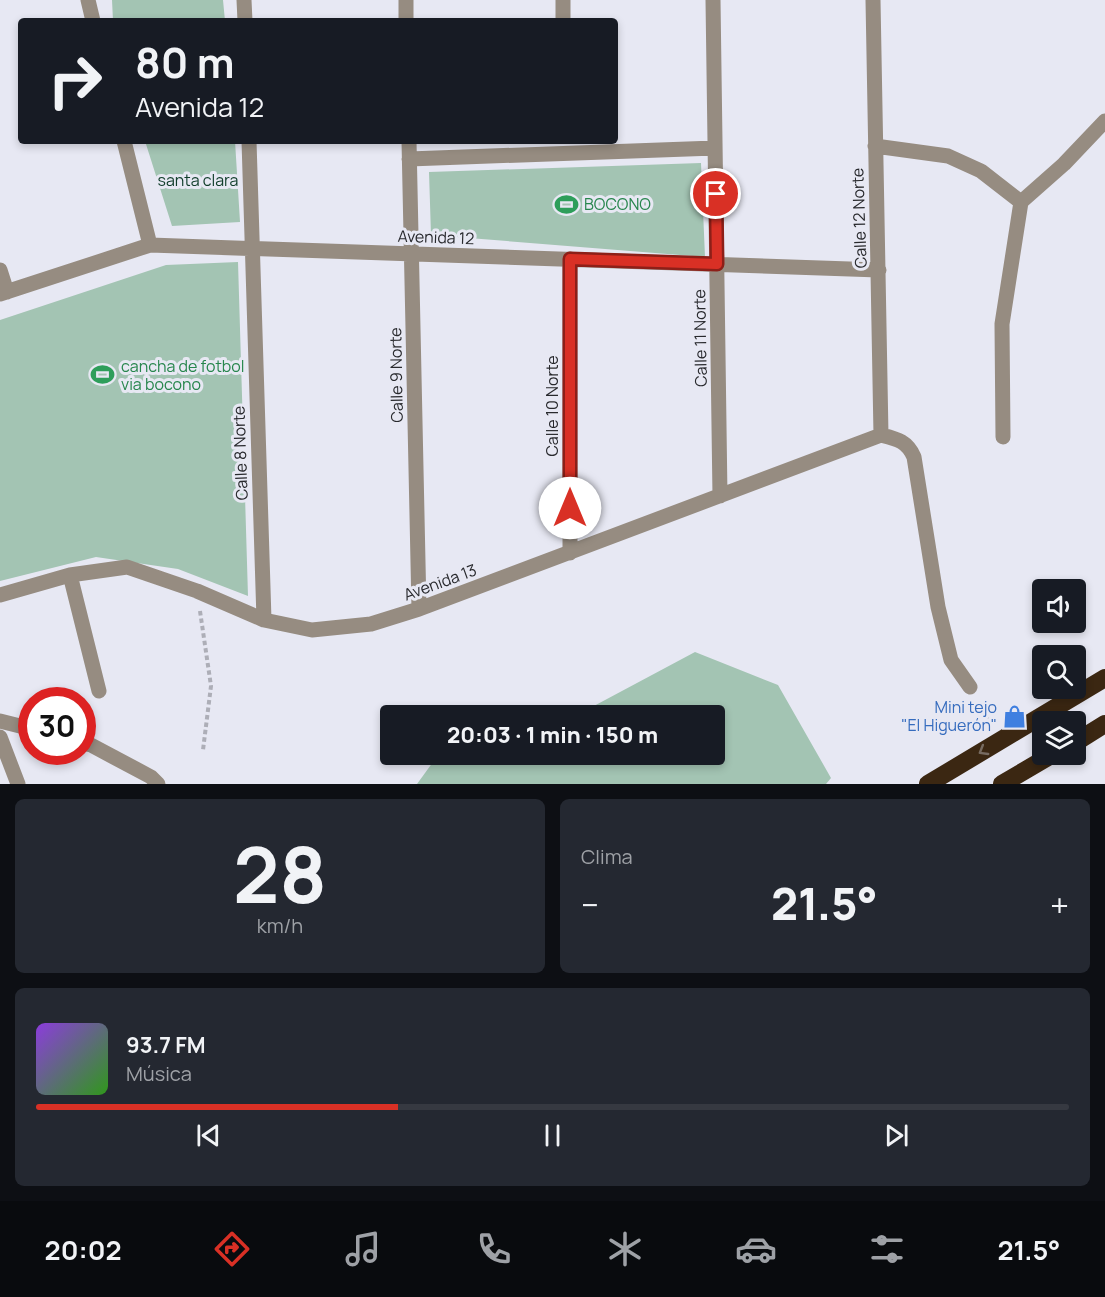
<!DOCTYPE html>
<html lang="es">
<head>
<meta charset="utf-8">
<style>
  body { margin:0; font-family:Manrope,sans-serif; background:#242831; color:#f1f3f6; height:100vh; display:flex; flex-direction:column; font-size:22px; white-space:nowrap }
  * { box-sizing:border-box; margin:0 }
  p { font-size:20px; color:#9ea1a6 }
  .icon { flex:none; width:33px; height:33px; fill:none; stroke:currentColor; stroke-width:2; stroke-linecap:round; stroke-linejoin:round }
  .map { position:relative; height:784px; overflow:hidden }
  .drawer { display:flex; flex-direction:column; gap:15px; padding:15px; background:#0d0f14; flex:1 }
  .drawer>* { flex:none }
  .guide { position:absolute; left:18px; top:18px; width:600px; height:126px; border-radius:6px; box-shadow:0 3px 9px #0003; background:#171b24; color:#f1f3f6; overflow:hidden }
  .buttons { position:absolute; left:1032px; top:579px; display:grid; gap:12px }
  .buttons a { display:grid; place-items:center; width:54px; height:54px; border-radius:6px; background:#171b24; box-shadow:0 3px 9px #0003; font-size:30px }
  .speed { position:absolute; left:18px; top:687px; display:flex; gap:12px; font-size:30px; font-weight:700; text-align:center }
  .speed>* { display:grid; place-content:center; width:78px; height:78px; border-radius:50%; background:#171b24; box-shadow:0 3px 9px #0003; line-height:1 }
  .speed .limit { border:9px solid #d22; background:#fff; color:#111 }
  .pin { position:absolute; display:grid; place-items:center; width:51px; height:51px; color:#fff; margin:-26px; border:3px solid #fff; border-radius:50%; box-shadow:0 2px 6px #0007 }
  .me { position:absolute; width:66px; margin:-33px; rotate:0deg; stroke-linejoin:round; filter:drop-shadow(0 0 4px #0008) }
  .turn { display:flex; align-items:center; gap:21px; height:126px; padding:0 18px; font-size:27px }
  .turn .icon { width:78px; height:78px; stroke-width:2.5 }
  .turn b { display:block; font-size:42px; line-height:51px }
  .big { font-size:45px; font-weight:800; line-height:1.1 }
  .drawer .card { flex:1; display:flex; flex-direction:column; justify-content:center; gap:9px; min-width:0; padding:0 21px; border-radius:9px; background:#242831 }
  .drawer .dial { align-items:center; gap:0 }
  .dial b { font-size:78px; line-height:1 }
  .song { display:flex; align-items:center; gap:18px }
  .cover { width:72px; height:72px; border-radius:9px; background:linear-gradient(135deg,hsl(270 70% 55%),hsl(110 70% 35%)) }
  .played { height:6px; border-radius:3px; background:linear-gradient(90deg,#d93025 35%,#363941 35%) }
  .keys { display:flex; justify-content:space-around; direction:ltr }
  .heat { display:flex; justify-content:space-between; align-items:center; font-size:33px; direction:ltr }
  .drawer .tiles { flex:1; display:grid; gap:15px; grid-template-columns:1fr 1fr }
  .card:last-child { grid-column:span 2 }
  .trip { position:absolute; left:380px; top:705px; width:345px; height:60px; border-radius:6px; background:#171b24; box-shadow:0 3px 9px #0003; font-weight:800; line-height:60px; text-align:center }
  .tab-bar { display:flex; height:96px; justify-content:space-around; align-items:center; background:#090b0e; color:#9ea1a6 }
  .tab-bar .icon { width:42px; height:42px }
  .tab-bar .on { color:#d93025 }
  .tab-bar b { font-size:27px; color:#f1f3f6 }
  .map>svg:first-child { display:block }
  .green { fill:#a3c4b3 }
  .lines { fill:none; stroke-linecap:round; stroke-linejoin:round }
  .path { stroke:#adaeb7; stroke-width:4; stroke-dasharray:4.5 3; stroke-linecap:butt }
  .minor { stroke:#968c81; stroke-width:15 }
  .highway { stroke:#3b2712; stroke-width:18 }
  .oneway { stroke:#776b61 }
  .route-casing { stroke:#8d1f18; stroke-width:15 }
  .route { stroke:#d93025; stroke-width:10 }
  .labels { text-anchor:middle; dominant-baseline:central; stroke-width:6; stroke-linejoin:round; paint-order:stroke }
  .park-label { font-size:16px; fill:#103d2a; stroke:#e7e8f3 }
  .leisure-label { font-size:16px; fill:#27864d; stroke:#e7e8f3; text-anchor:start }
  .street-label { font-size:16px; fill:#28292d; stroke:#e7e8f3 }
  .shop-label { font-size:16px; fill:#366cbe; stroke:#e7e8f3; text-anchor:end }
</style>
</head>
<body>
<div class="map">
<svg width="1105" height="784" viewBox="0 0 1105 784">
  <rect width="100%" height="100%" fill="#e7e8f3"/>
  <path class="green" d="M 112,0 L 223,0 L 225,21 L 113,21 Z
    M 145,141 L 235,141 L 240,222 L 172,226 Z
    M 701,163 L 705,257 L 431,235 L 429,172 Z
    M 238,262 L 248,596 L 178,569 L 96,557 L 0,581 L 0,320 L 166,265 Z
    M 695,652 L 778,685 L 831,778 L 826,784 L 417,784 L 433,762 L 452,755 L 714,754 L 714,716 L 577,715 Z"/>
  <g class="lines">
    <path class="path" d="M 200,611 L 211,686 L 203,750
      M 978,702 L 991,724"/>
    <path class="minor" d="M 88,0 L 93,21
      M 244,0 L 245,21
      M 406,0 L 406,21
      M 563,0 L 563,21
      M 713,0 L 720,496
      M 873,0 L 881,435
      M 124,141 L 150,245
      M 249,141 L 264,620
      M 409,141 L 419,609
      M 875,146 L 948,156 L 981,171 L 1021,202
      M 409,159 L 715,148
      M 570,259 L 570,553
      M 0,270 L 7,292
      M 0,294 L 150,245 L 879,270
      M 881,435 C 897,439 907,441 914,457 L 938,607 L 951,660 L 970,687
      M 1003,437 L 1002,324 L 1021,202 L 1064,164 L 1105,121
      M 70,575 L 99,691
      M 0,595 L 70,575 L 127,567 L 197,591 L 264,620 L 312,630 L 371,624 L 419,609 L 881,435
      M 0,721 L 32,729
      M 0,737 L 18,784
      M 82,743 L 91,745 L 151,777 L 158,784"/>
    <path class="highway" d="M 1076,742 L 1105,724
      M 928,784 L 1105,678
      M 1002,784 L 1053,754"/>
  </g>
  <defs><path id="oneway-chevron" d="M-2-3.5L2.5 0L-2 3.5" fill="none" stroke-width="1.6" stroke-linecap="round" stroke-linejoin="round" transform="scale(1.5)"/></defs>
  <use class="oneway" href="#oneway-chevron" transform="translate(983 751) rotate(149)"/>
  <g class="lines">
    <defs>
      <path id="route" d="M 570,508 L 570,259 L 717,264 L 716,194"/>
    </defs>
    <use href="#route" class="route-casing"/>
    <use href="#route" class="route"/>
  </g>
  <defs>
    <symbol id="stadium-bare" viewBox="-9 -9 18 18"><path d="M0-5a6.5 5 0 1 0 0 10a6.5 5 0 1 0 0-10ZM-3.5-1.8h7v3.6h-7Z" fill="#2e9e5b" stroke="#e7e8f3" stroke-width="2.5" paint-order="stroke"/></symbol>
    <symbol id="shop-bare" viewBox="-9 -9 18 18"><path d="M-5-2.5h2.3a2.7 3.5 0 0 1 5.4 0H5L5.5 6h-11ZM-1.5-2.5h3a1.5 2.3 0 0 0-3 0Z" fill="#3f7fe0" stroke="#e7e8f3" stroke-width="2.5" paint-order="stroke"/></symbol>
  </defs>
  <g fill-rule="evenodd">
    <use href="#stadium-bare" x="550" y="188" width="33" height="33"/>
    <use href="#stadium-bare" x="86" y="358" width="33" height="33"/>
    <use href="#shop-bare" x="998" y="700" width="33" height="33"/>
  </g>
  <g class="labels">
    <g class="park-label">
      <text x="198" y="180">santa clara</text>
    </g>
    <g class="leisure-label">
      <text x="584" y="204">BOCONO</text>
      <text x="121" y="366">cancha de fotbol<tspan x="121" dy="18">via bocono</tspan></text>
    </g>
    <g class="street-label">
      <text transform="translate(859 218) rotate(-92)">Calle 12 Norte</text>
      <text transform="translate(436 237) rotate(2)">Avenida 12</text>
      <text transform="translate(700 338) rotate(-91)">Calle 11 Norte</text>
      <text transform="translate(396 375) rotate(-91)">Calle 9 Norte</text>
      <text transform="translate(552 406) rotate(-90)">Calle 10 Norte</text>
      <text transform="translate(240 453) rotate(-92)">Calle 8 Norte</text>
      <text transform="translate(440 582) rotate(-20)">Avenida 13</text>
    </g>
    <g class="shop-label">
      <text x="997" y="707">Mini tejo<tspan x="997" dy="18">"El Higuerón"</tspan></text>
    </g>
  </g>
</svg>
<div class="buttons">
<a><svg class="icon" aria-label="sound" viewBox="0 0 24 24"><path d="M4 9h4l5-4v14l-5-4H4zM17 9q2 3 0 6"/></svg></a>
<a><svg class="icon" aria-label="search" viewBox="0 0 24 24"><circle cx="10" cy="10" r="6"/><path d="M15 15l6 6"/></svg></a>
<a><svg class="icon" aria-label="layers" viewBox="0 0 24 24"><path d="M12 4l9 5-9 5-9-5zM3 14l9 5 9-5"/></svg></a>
</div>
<div class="speed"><div class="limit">30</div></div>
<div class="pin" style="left:716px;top:194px;background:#d93025"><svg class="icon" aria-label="arrive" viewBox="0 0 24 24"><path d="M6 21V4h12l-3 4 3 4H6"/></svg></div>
<svg class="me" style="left:570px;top:508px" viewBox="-20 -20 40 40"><circle r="19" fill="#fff"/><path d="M0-13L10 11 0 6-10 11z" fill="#d93025"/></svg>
<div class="trip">20:03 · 1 min · 150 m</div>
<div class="guide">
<div class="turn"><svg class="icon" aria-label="right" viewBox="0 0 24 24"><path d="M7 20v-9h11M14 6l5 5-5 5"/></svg><div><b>80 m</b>Avenida 12</div></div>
</div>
</div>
<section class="drawer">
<div class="tiles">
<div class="card dial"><b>28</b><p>km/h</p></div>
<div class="card"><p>Clima</p>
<div class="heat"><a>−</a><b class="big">21.5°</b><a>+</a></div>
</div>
<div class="card">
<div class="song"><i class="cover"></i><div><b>93.7 FM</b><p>Música</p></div></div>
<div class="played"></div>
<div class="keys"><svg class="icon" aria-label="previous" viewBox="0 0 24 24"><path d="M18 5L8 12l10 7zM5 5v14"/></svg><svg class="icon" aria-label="pause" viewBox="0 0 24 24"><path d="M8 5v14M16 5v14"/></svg><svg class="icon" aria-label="next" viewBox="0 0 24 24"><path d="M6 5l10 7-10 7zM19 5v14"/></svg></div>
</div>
</div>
</section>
<nav class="tab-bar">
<b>20:02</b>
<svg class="icon on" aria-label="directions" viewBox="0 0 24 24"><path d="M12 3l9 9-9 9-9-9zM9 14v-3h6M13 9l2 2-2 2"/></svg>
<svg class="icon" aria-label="music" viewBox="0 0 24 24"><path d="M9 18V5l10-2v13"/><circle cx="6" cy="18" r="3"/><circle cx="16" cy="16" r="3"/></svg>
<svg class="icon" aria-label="phone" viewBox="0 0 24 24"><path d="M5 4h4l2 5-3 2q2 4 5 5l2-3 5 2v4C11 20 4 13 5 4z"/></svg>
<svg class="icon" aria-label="climate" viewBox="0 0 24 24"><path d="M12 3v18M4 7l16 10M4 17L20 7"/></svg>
<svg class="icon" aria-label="car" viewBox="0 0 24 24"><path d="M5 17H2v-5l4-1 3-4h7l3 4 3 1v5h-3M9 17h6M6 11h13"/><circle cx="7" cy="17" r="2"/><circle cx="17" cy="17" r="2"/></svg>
<svg class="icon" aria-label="filters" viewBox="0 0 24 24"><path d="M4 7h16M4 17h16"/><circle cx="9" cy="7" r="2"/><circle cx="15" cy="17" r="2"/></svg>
<b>21.5°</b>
</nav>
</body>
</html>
